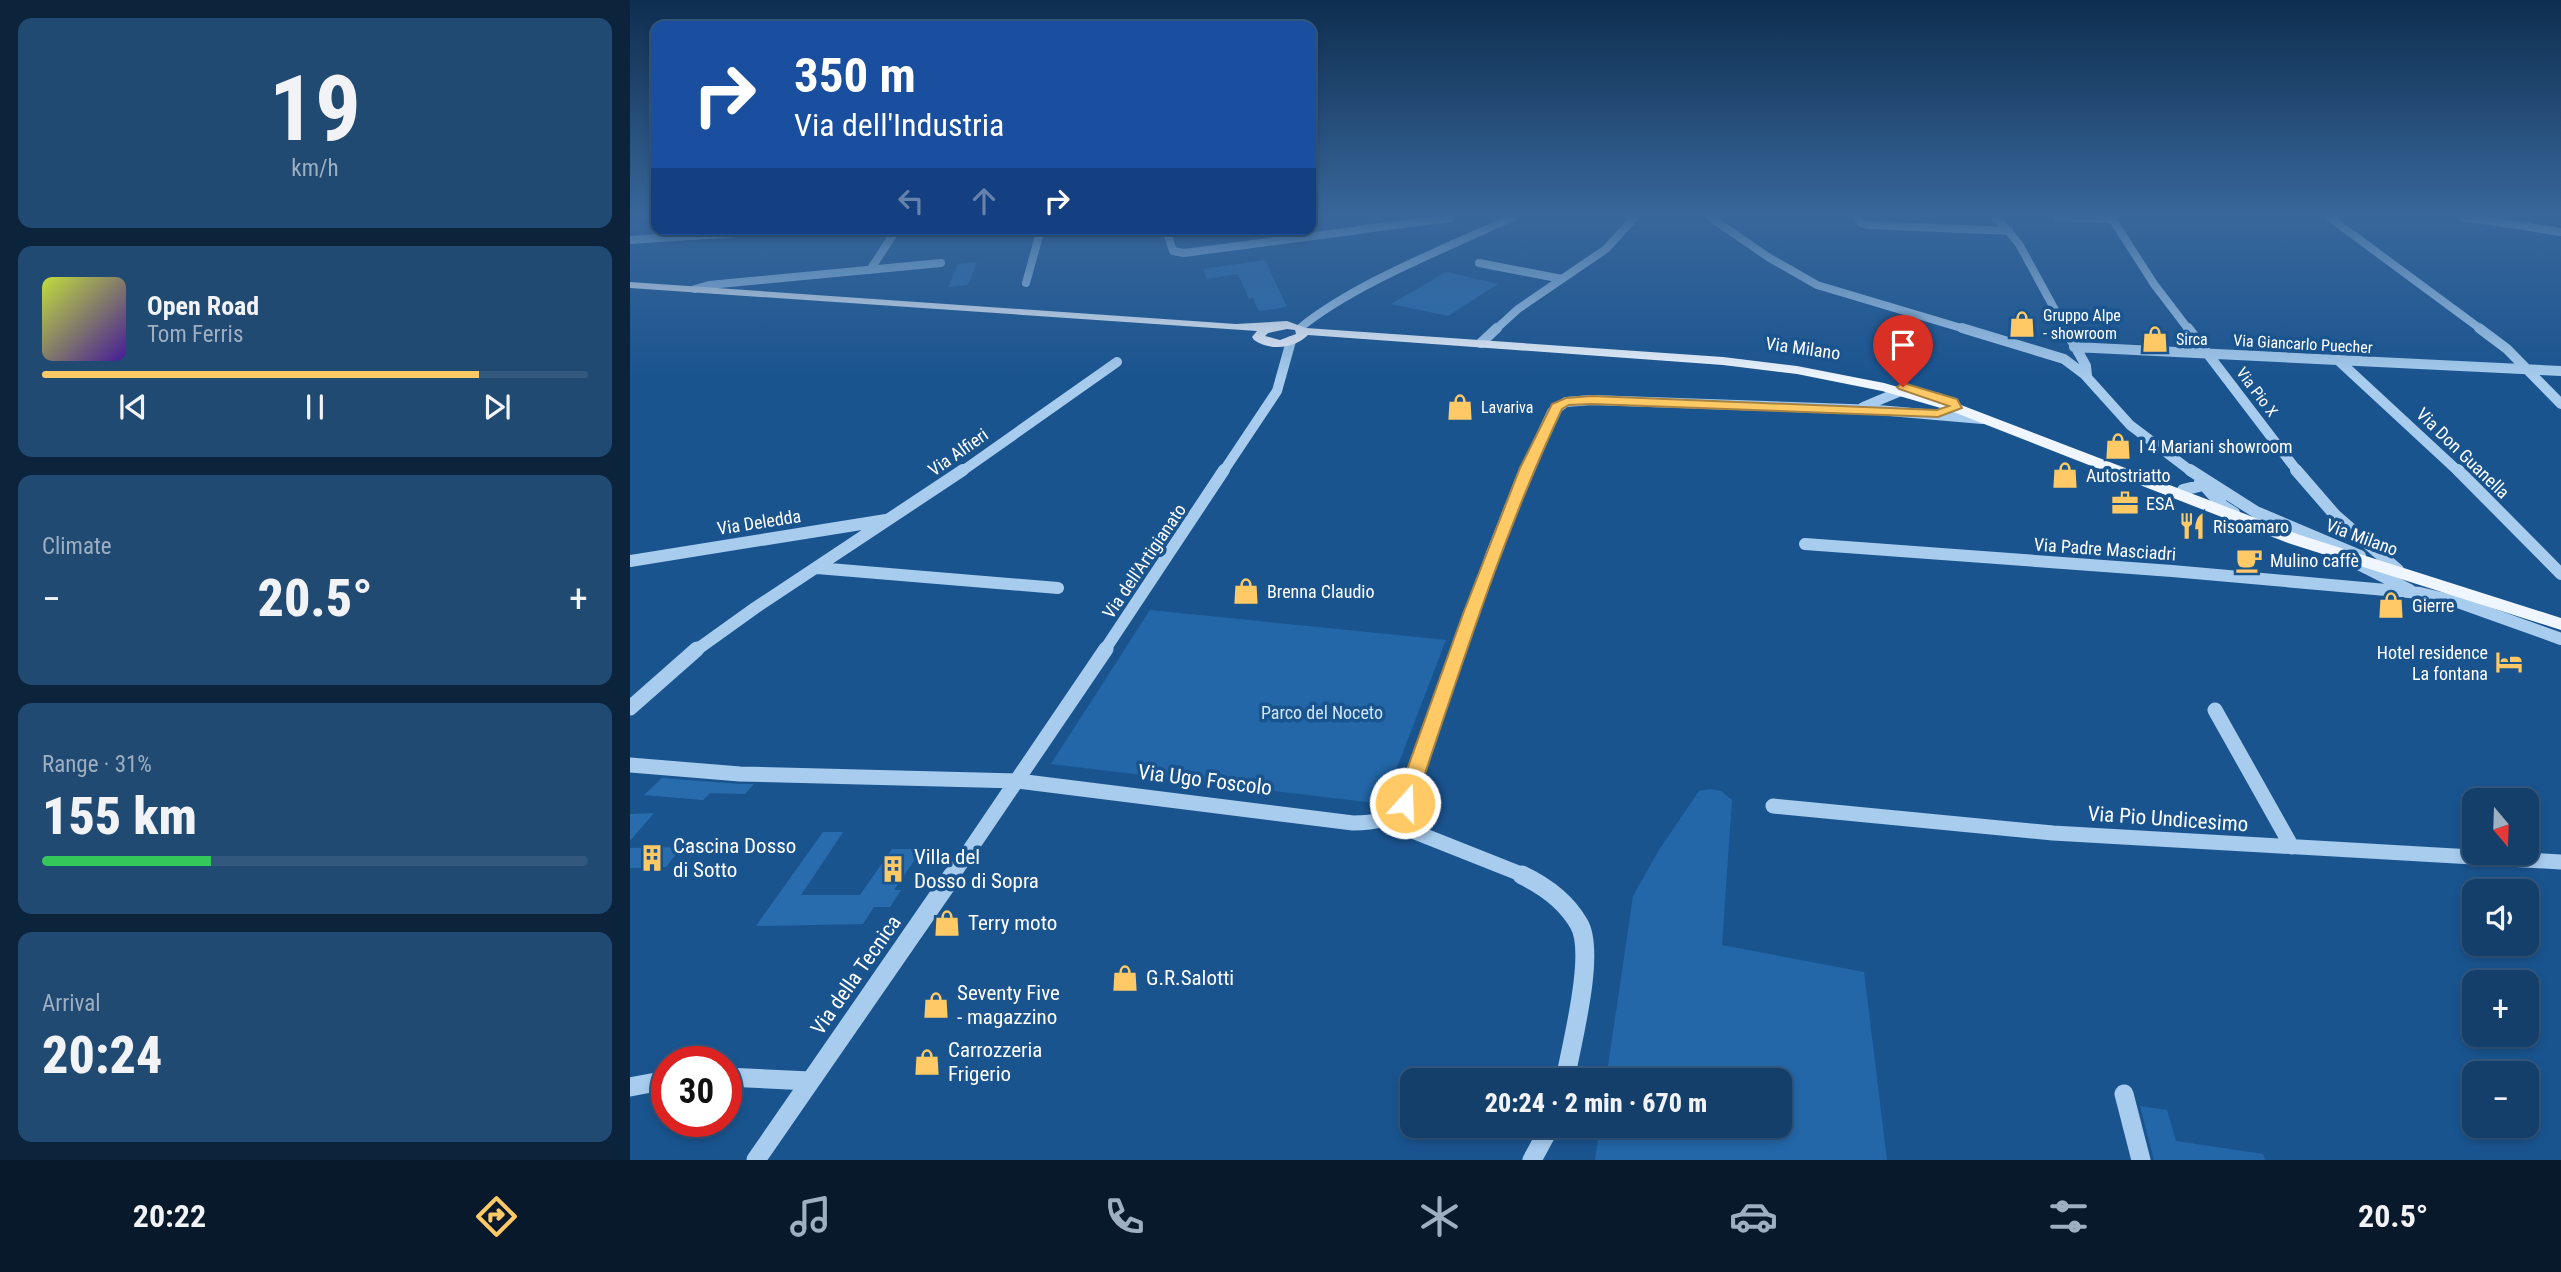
<!DOCTYPE html>
<html lang="en">
<head>
<meta charset="utf-8">
<style>
  body { margin:0; font-family:"Roboto Condensed",sans-serif; background:#214a73; color:#f1f3f6; height:100vh; display:flex; flex-direction:column; font-size:26px; white-space:nowrap }
  * { box-sizing:border-box; margin:0 }
  p { font-size:23px; color:#9dafc1 }
  .icon { flex:none; width:38px; height:38px; fill:none; stroke:currentColor; stroke-width:2; stroke-linecap:round; stroke-linejoin:round }
  .map { position:relative; flex:1; overflow:hidden }
  .sheet { display:flex; flex-direction:column; gap:18px; padding:18px; background:#0b233b; width:630px }
  .sheet>* { flex:none }
  .guide { position:absolute; left:21px; top:21px; width:665px; height:214px; border-radius:14px; box-shadow:0 4px 10px #0003,0 0 0 2px #33587e; background:#1a4fa0; color:#fff; overflow:hidden }
  .needle { width:46px; rotate:161deg }
  .controls { position:absolute; left:1832px; top:788px; display:grid; gap:14px }
  .controls a { display:grid; place-items:center; width:77px; height:77px; border-radius:14px; background:#143f6b; box-shadow:0 4px 10px #0003,0 0 0 2px #33587e; font-size:35px }
  .speed { position:absolute; left:21px; top:1046px; display:flex; gap:14px; font-size:35px; font-weight:700; text-align:center }
  .speed>* { display:grid; place-content:center; width:91px; height:91px; border-radius:50%; background:#143f6b; box-shadow:0 4px 10px #0003,0 0 0 2px #33587e; line-height:1 }
  .speed .limit { border:10px solid #d22; background:#fff; color:#111 }
  .pin { position:absolute; display:grid; place-items:center; width:60px; height:60px; color:#fff; margin:-72px -30px; border-radius:50% 50% 50% 0; rotate:-45deg; box-shadow:0 0 7px #0007 }
  .pin .icon { rotate:45deg }
  .me { position:absolute; width:77px; margin:-38px; rotate:20deg; stroke-linejoin:round; filter:drop-shadow(0 0 5px #0008) }
  .turn { display:flex; align-items:center; gap:24px; height:147px; padding:0 28px; font-size:32px }
  .turn .icon { width:91px; height:91px; stroke-width:2.5 }
  .turn b { display:block; font-size:49px; line-height:60px }
  .lanes { display:flex; align-items:center; height:66px; padding:0 28px; background:#0003; justify-content:center; gap:35px; direction:ltr }
  .lanes .off { opacity:.35 }
  .big { font-size:52px; font-weight:800; line-height:1.1 }
  .sheet .card { flex:1; display:flex; flex-direction:column; justify-content:center; gap:10px; min-width:0; padding:0 24px; border-radius:14px; background:#214a73 }
  .sheet .dial { align-items:center; gap:0 }
  .dial b { font-size:91px; line-height:1 }
  .song { display:flex; align-items:center; gap:21px }
  .cover { width:84px; height:84px; border-radius:10px; background:linear-gradient(135deg,hsl(70 70% 55%),hsl(260 70% 35%)) }
  .played { height:7px; border-radius:4px; background:linear-gradient(90deg,#ffc965 80%,#33587e 80%) }
  .keys { display:flex; justify-content:space-around; direction:ltr }
  .heat { display:flex; justify-content:space-between; align-items:center; font-size:38px; direction:ltr }
  .charge { height:10px; border-radius:5px; background:linear-gradient(90deg,#34c759 31%,#33587e 0) }
  .trip { position:absolute; left:770px; top:1068px; width:392px; height:70px; border-radius:14px; background:#143f6b; box-shadow:0 4px 10px #0003,0 0 0 2px #33587e; font-weight:800; line-height:70px; text-align:center }
  .dock { display:flex; height:112px; justify-content:space-around; align-items:center; background:#08192b; color:#9dafc1 }
  .dock .icon { width:49px; height:49px }
  .dock .on { color:#ffc965 }
  .dock b { font-size:32px; color:#f1f3f6 }
  main { display:flex; flex:1; min-height:0 }
  .map>svg:first-child { display:block }
  .green { fill:#2367a8 }
  .building { fill:#296cad }
  .lines { fill:none; stroke-linecap:round; stroke-linejoin:round }
  .minor-far4 { stroke:#a7ccee; stroke-width:8 }
  .minor-far3 { stroke:#a7ccee; stroke-width:10 }
  .minor-far2 { stroke:#a7ccee; stroke-width:12 }
  .minor-far1 { stroke:#a7ccee; stroke-width:15 }
  .minor { stroke:#a7ccee; stroke-width:19 }
  .major { fill:#eff6ff; fill-rule:evenodd }
  .route { fill:#ffc965; stroke:#a68342; stroke-width:2 }
  .labels { text-anchor:middle; dominant-baseline:central; stroke-width:7; stroke-linejoin:round; paint-order:stroke }
  .far-poi-label { font-size:16px; fill:#fff; stroke:#1a548f; text-anchor:start }
  .far-street-label { font-size:16px; fill:#fff; stroke:#1a548f }
  .street-label { font-size:18px; fill:#fff; stroke:#1a548f }
  .poi-label { font-size:18px; fill:#fff; stroke:#1a548f; text-anchor:start }
  .park-label { font-size:18px; fill:#cde5fa; stroke:#1a548f }
  .near-street-label { font-size:21px; fill:#fff; stroke:#1a548f }
  .near-poi-label { font-size:21px; fill:#fff; stroke:#1a548f; text-anchor:start }
</style>
</head>
<body>
<main>
<section class="sheet">
<div class="card dial"><b>19</b><p>km/h</p></div>
<div class="card">
<div class="song"><i class="cover"></i><div><b>Open Road</b><p>Tom Ferris</p></div></div>
<div class="played"></div>
<div class="keys"><svg class="icon" aria-label="previous" viewBox="0 0 24 24"><path d="M18 5L8 12l10 7zM5 5v14"/></svg><svg class="icon" aria-label="pause" viewBox="0 0 24 24"><path d="M8 5v14M16 5v14"/></svg><svg class="icon" aria-label="next" viewBox="0 0 24 24"><path d="M6 5l10 7-10 7zM19 5v14"/></svg></div>
</div>
<div class="card"><p>Climate</p>
<div class="heat"><a>−</a><b class="big">20.5°</b><a>+</a></div>
</div>
<div class="card"><p>Range · 31%</p><b class="big">155 km</b><div class="charge"></div></div>
<div class="card"><p>Arrival</p><b class="big">20:24</b></div>
</section>
<div class="map">
<svg width="1931" height="1160" viewBox="0 0 1931 1160">
  <rect width="100%" height="100%" fill="#1a548f"/>
  <path class="green" d="M 520,610 L 816,640 L 753,804 L 421,764 Z
    M 1080,789 L 1091,791 L 1102,800 L 1092,945 L 1234,972 L 1257,1160 L 965,1160 L 970,1125 L 1150,1125 L 1150,1080 L 976,1080 L 1003,896 L 1029,850 L 1069,791 Z
    M 1510,1106 L 1537,1110 L 1546,1141 L 1633,1154 L 1635,1160 L 1524,1160 Z"/>
  <path class="building" d="M 635,260 L 657,307 L 629,311 L 623,298 L 619,299 L 608,274 L 577,279 L 573,269 Z
    M 347,262 L 338,285 L 318,287 L 328,264 Z
    M 816,272 L 868,284 L 818,316 L 761,304 Z
    M 32,778 L 109,784 L 124,784 L 115,794 L 80,793 L 73,800 L 14,795 Z
    M 24,813 L 0,841 L 0,814 Z
    M 193,832 L 213,832 L 171,895 L 230,895 L 262,849 L 292,849 L 264,890 L 271,890 L 260,907 L 244,907 L 233,924 L 126,926 Z
    M 52,847 L 36,867 L 0,868 L 0,848 Z"/>
  <g class="lines">
    <path class="minor-far4" d="M 1080,217 L 1138,257 L 1187,285 L 1338,330
      M 1228,217 L 1231,223 L 1238,225 L 1379,231
      M 1366,217 L 1389,244 L 1436,330
      M 1427,217 L 1483,219
      M 1481,217 L 1524,284 L 1559,330
      M 1699,217 L 1852,330
      M 1834,217 L 1931,232
      M 536,229 L 543,251 L 554,253 L 730,230
      M 734,229 L 821,218
      M 0,240 L 168,229
      M 849,263 L 932,279
      M 240,270 L 267,229
      M 396,283 L 411,229
      M 65,289 L 79,285 L 311,263
      M 670,328 C 725,283 817,248 883,217
      M 865,330 L 888,309 L 976,249 L 1005,217"/>
    <path class="minor-far3" d="M 1332,328 L 1434,359 L 1454,374 L 1500,425 L 1562,472
      M 1435,328 L 1456,366 L 1457,376
      M 1558,328 L 1668,472
      M 1849,328 L 1877,349 L 1931,404
      M 851,343 L 867,328
      M 1444,347 L 1931,371
      M 1708,360 L 1829,472
      M 1233,407 L 1271,391 L 1309,398
      M 331,472 L 487,362
      M 593,472 L 647,391 L 661,341
      M 894,472 L 922,412 L 936,402 L 962,400 L 1248,410 L 1352,419"/>
    <path class="minor-far2" d="M 1560,470 L 1626,512 L 1730,556
      M 1666,470 L 1705,515 L 1768,570
      M 1828,470 L 1931,574
      M 1574,485 L 1593,506 L 1604,513
      M 1553,490 L 1569,486 L 1571,478
      M 1175,544 L 1542,571 L 1790,593 L 1828,602 L 1931,639
      M 0,561 L 256,520
      M 1728,564 L 1780,590
      M 187,568 L 428,588
      M 65,651 L 125,608 L 333,470
      M 474,651 L 594,470
      M 829,651 L 861,556 L 895,470"/>
    <path class="minor-far1" d="M 0,708 L 67,649
      M 1585,710 L 1662,847
      M 0,765 L 110,774 L 388,781 L 723,823 C 744,823 761,820 775,803 L 829,649
      M 1143,806 L 1423,833 L 1931,862
      M 766,814 L 785,832 L 896,876
      M 322,876 L 476,649"/>
    <path class="minor" d="M 892,875 C 915,886 936,901 949,924 C 966,953 941,1046 935,1080
      M 96,1077 L 180,1081
      M 0,1087 L 37,1080
      M 1494,1094 L 1511,1160
      M 126,1160 L 323,875
      M 902,1160 L 921,1125"/>
    <path class="major" d="M 0,282 L 606,324 L 657,321 L 676,328 L 1093,357 L 1167,366 L 1254,383 L 1331,405 L 1670,535 L 1931,618 L 1931,630 L 1658,543 L 1321,411 L 1252,391 L 1167,374 L 1093,365 L 678,335 C 664,349 640,351 624,340 L 622,337 L 627,331 L 0,288 ZM 657,329 L 665,330 L 666,334 L 650,340 L 635,336 L 638,333 Z"/>
  </g>
  <linearGradient id="sky" x2="0" y2="1"><stop stop-color="#0e2e4f"/><stop offset="0.57" stop-color="#38679b"/><stop offset="1" stop-color="#38679b" stop-opacity="0"/></linearGradient>
  <rect width="1931" height="379" fill="url(#sky)"/>
  <path class="route" d="M 1273,383 L 1327,399 L 1332,408 L 1308,417 L 962,404 L 939,405 L 932,409 C 872,536 830,671 785,803 L 782,809 L 775,811 L 768,809 L 765,803 L 833,614 L 890,468 L 922,404 L 936,398 L 962,396 L 1307,410 L 1319,406 L 1269,389 L 1267,387 Z"/>
  <defs>
    <symbol id="shop-bare" viewBox="-9 -9 18 18"><path d="M-5-2.5h2.3a2.7 3.5 0 0 1 5.4 0H5L5.5 6h-11ZM-1.5-2.5h3a1.5 2.3 0 0 0-3 0Z" fill="#ffc965" stroke="#1a548f" stroke-width="2.5" paint-order="stroke"/></symbol>
    <symbol id="office-bare" viewBox="-9 -9 18 18"><path d="M-6-3h4V-5.5h4V-3h4V5H-6ZM-1-4.5V-3h2v-1.5ZM-6 0V1H6V0Z" fill="#ffc965" stroke="#1a548f" stroke-width="2.5" paint-order="stroke"/></symbol>
    <symbol id="restaurant-bare" viewBox="-9 -9 18 18"><path d="M-5-6h1v4h1v-4h1v4h1v-4h1v5L-1.5 .5V6h-2V.5L-5-1ZM5-6V6H3V1.5H1.5Q1.5-4 5-6Z" fill="#ffc965" stroke="#1a548f" stroke-width="2.5" paint-order="stroke"/></symbol>
    <symbol id="cafe-bare" viewBox="-9 -9 18 18"><path d="M-5.5-4.5H6V0H3Q3 3.5 0 3.5H-2.5Q-5.5 3.5-5.5 0ZM3-3.2v2h1.7v-2ZM-6 4.5H4V6H-6Z" fill="#ffc965" stroke="#1a548f" stroke-width="2.5" paint-order="stroke"/></symbol>
    <symbol id="hotel-bare" viewBox="-9 -9 18 18"><path d="M-6-4.5h1.5V1H6V5H4.5V3h-9V5H-6ZM-4 0a1.8 1.8 0 1 1 3.6 0ZM.5 0V-2.5h3Q6-2.5 6 0Z" fill="#ffc965" stroke="#1a548f" stroke-width="2.5" paint-order="stroke"/></symbol>
    <symbol id="building-bare" viewBox="-9 -9 18 18"><path d="M-4-6H4V6H1V3H-1V6H-4ZM-2.5-4.3h1.7v1.8h-1.7ZM.8-4.3h1.7v1.8H.8ZM-2.5-1h1.7V.8h-1.7ZM.8-1h1.7V.8H.8Z" fill="#ffc965" stroke="#1a548f" stroke-width="2.5" paint-order="stroke"/></symbol>
  </defs>
  <g fill-rule="evenodd">
    <use href="#shop-bare" x="1373" y="305" width="38" height="38"/>
    <use href="#shop-bare" x="1506" y="320" width="38" height="38"/>
    <use href="#shop-bare" x="811" y="388" width="38" height="38"/>
    <use href="#shop-bare" x="1469" y="427" width="38" height="38"/>
    <use href="#shop-bare" x="1416" y="456" width="38" height="38"/>
    <use href="#office-bare" x="1476" y="484" width="38" height="38"/>
    <use href="#restaurant-bare" x="1543" y="507" width="38" height="38"/>
    <use href="#cafe-bare" x="1600" y="541" width="38" height="38"/>
    <use href="#shop-bare" x="597" y="572" width="38" height="38"/>
    <use href="#shop-bare" x="1742" y="586" width="38" height="38"/>
    <use href="#hotel-bare" x="1860" y="643" width="38" height="38"/>
    <use href="#building-bare" x="3" y="839" width="38" height="38"/>
    <use href="#building-bare" x="244" y="850" width="38" height="38"/>
    <use href="#shop-bare" x="298" y="904" width="38" height="38"/>
    <use href="#shop-bare" x="476" y="959" width="38" height="38"/>
    <use href="#shop-bare" x="287" y="986" width="38" height="38"/>
    <use href="#shop-bare" x="278" y="1043" width="38" height="38"/>
  </g>
  <g class="labels">
    <g class="far-poi-label">
      <text x="1413" y="315">Gruppo Alpe<tspan x="1413" dy="18">- showroom</tspan></text>
      <text x="1546" y="339">Sirca</text>
      <text x="851" y="407">Lavariva</text>
    </g>
    <g class="far-street-label">
      <text transform="translate(1673 344) rotate(3)">Via Giancarlo Puecher</text>
      <text transform="translate(1627 392) rotate(53)">Via Pio X</text>
    </g>
    <g class="street-label">
      <text transform="translate(1173 348) rotate(8)">Via Milano</text>
      <text transform="translate(328 452) rotate(-35)">Via Alfieri</text>
      <text transform="translate(1833 453) rotate(44)">Via Don Guanella</text>
      <text transform="translate(129 522) rotate(-9)">Via Deledda</text>
      <text transform="translate(1732 537) rotate(20)">Via Milano</text>
      <text transform="translate(1475 549) rotate(4)">Via Padre Masciadri</text>
      <text transform="translate(514 561) rotate(-56)">Via dell'Artigianato</text>
    </g>
    <g class="poi-label">
      <text x="1509" y="446">I 4 Mariani showroom</text>
      <text x="1456" y="475">Autostriatto</text>
      <text x="1516" y="503">ESA</text>
      <text x="1583" y="526">Risoamaro</text>
      <text x="1640" y="560">Mulino caffè</text>
      <text x="637" y="591">Brenna Claudio</text>
      <text x="1782" y="605">Gierre</text>
      <text x="1858" y="652" text-anchor="end">Hotel residence<tspan x="1858" dy="21">La fontana</tspan></text>
    </g>
    <g class="park-label">
      <text x="692" y="712">Parco del Noceto</text>
    </g>
    <g class="near-street-label">
      <text transform="translate(575 780) rotate(7)">Via Ugo Foscolo</text>
      <text transform="translate(1538 819) rotate(4)">Via Pio Undicesimo</text>
      <text transform="translate(226 975) rotate(-55)">Via della Tecnica</text>
    </g>
    <g class="near-poi-label">
      <text x="43" y="846">Cascina Dosso<tspan x="43" dy="24">di Sotto</tspan></text>
      <text x="284" y="857">Villa del<tspan x="284" dy="24">Dosso di Sopra</tspan></text>
      <text x="338" y="923">Terry moto</text>
      <text x="516" y="978">G.R.Salotti</text>
      <text x="327" y="993">Seventy Five<tspan x="327" dy="24">- magazzino</tspan></text>
      <text x="318" y="1050">Carrozzeria<tspan x="318" dy="24">Frigerio</tspan></text>
    </g>
  </g>
</svg>
<div class="controls">
<a><svg class="needle" viewBox="-14 -14 28 28"><path d="M0-13l5 13h-10z" fill="#e53935"/><path d="M0 13l5-13h-10z" fill="#9dafc1"/></svg></a>
<a><svg class="icon" aria-label="sound" viewBox="0 0 24 24"><path d="M4 9h4l5-4v14l-5-4H4zM17 9q2 3 0 6"/></svg></a>
<a>+</a>
<a>−</a>
</div>
<div class="speed"><div class="limit">30</div></div>
<div class="pin" style="left:1273px;top:387px;background:#d93025"><svg class="icon" aria-label="arrive" viewBox="0 0 24 24"><path d="M6 21V4h12l-3 4 3 4H6"/></svg></div>
<svg class="me" style="left:775px;top:803px" viewBox="-20 -20 40 40"><circle r="17" fill="#ffc965" stroke="#fff" stroke-width="3"/><path d="M0-11L8 9 0 5-8 9z" fill="#fff"/></svg>
<div class="trip">20:24 · 2 min · 670 m</div>
<div class="guide">
<div class="turn"><svg class="icon" aria-label="right" viewBox="0 0 24 24"><path d="M7 20v-9h11M14 6l5 5-5 5"/></svg><div><b>350 m</b>Via dell'Industria</div></div>
<div class="lanes"><svg class="icon off" aria-label="left" viewBox="0 0 24 24"><path d="M17 20v-9H6M10 6l-5 5 5 5"/></svg><svg class="icon off" aria-label="ahead" viewBox="0 0 24 24"><path d="M12 20V5M6 11l6-6 6 6"/></svg><svg class="icon" aria-label="right" viewBox="0 0 24 24"><path d="M7 20v-9h11M14 6l5 5-5 5"/></svg></div>
</div>
</div>
</main>
<nav class="dock">
<b>20:22</b>
<svg class="icon on" aria-label="directions" viewBox="0 0 24 24"><path d="M12 3l9 9-9 9-9-9zM9 14v-3h6M13 9l2 2-2 2"/></svg>
<svg class="icon" aria-label="music" viewBox="0 0 24 24"><path d="M9 18V5l10-2v13"/><circle cx="6" cy="18" r="3"/><circle cx="16" cy="16" r="3"/></svg>
<svg class="icon" aria-label="phone" viewBox="0 0 24 24"><path d="M5 4h4l2 5-3 2q2 4 5 5l2-3 5 2v4C11 20 4 13 5 4z"/></svg>
<svg class="icon" aria-label="climate" viewBox="0 0 24 24"><path d="M12 3v18M4 7l16 10M4 17L20 7"/></svg>
<svg class="icon" aria-label="car" viewBox="0 0 24 24"><path d="M5 17H2v-5l4-1 3-4h7l3 4 3 1v5h-3M9 17h6M6 11h13"/><circle cx="7" cy="17" r="2"/><circle cx="17" cy="17" r="2"/></svg>
<svg class="icon" aria-label="filters" viewBox="0 0 24 24"><path d="M4 7h16M4 17h16"/><circle cx="9" cy="7" r="2"/><circle cx="15" cy="17" r="2"/></svg>
<b>20.5°</b>
</nav>
</body>
</html>
